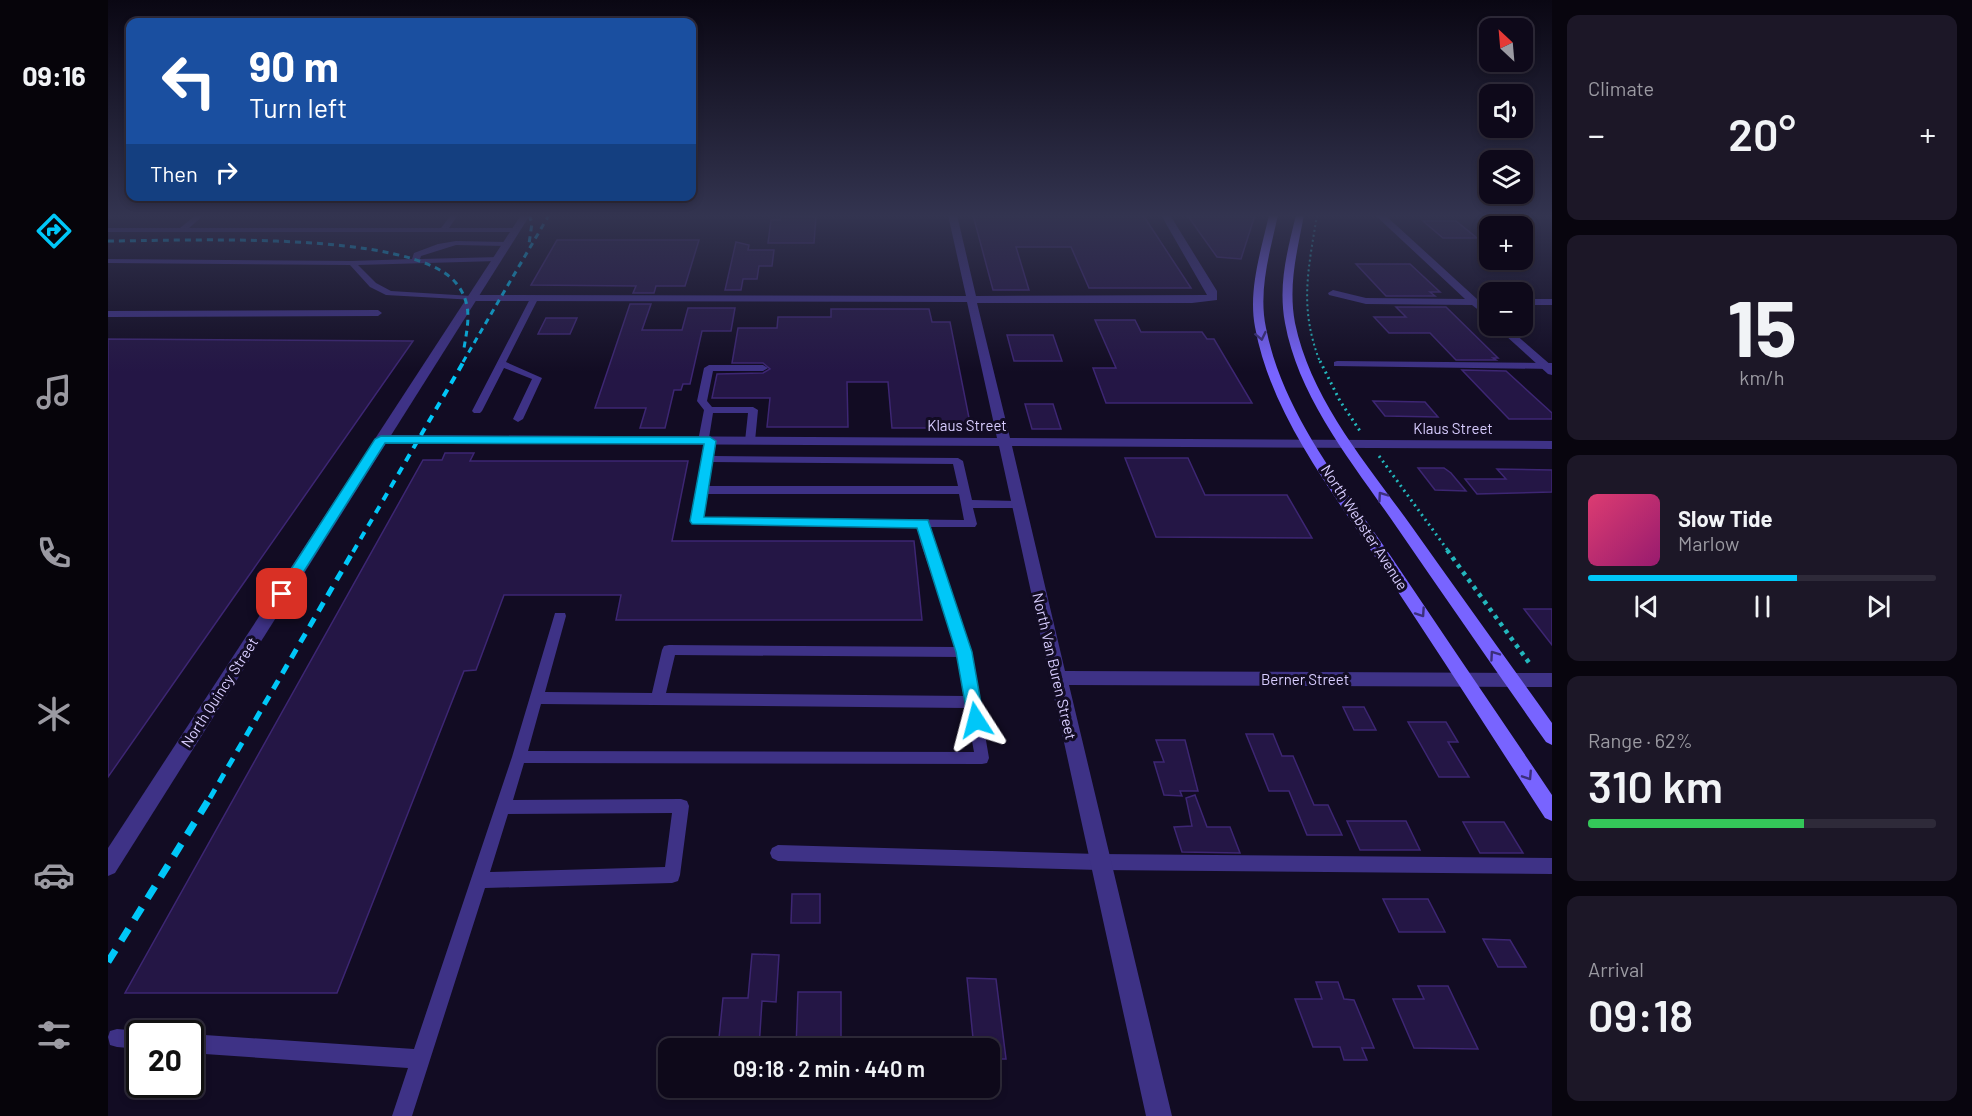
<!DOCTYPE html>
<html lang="en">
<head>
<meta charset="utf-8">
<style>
  body { margin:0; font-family:Barlow,sans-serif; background:#1c1727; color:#f1f3f6; height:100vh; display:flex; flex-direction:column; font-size:22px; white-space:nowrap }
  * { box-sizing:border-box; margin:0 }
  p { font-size:20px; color:#9b9aa2 }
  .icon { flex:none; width:33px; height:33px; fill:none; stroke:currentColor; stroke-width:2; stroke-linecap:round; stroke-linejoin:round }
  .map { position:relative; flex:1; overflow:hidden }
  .side { display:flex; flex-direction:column; gap:15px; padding:15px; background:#08050e; width:420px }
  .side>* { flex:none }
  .hud { position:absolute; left:18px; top:18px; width:570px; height:183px; border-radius:12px; box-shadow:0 3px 9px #0003,0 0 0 2px #2e2a39; background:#1a4fa0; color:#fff; overflow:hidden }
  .needle { width:39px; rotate:334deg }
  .controls { position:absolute; left:1371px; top:18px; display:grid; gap:12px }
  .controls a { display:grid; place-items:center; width:54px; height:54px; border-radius:12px; background:#0e091a; box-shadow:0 3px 9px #0003,0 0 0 2px #2e2a39; font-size:30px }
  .speed { position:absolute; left:18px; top:1020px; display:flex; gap:12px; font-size:30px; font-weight:700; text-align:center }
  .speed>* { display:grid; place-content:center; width:78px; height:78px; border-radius:50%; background:#0e091a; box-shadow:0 3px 9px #0003,0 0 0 2px #2e2a39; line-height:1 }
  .speed .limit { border:3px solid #111; border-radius:9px; background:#fff; color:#111 }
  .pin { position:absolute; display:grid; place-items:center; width:51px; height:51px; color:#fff; margin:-26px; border-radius:12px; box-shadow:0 3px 9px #0006 }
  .me { position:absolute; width:66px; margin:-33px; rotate:351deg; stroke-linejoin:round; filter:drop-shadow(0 0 4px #0008) }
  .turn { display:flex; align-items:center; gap:21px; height:126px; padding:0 24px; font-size:27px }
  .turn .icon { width:78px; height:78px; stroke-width:2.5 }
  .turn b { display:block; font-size:42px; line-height:51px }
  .then { display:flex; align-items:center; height:57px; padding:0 24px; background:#0003; gap:12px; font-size:22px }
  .big { font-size:45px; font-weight:600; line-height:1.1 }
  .side .card { flex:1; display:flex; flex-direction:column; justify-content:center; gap:9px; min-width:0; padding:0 21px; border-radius:12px; background:#1c1727 }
  .side .dial { align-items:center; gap:0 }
  .dial b { font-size:78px; line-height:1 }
  .song { display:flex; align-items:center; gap:18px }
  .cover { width:72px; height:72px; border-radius:9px; background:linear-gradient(135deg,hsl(340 70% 55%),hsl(320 70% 35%)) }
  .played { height:6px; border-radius:3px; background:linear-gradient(90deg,#00c7f8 60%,#2e2a39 60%) }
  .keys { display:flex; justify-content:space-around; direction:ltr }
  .heat { display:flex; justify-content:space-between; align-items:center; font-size:33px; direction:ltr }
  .charge { height:9px; border-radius:4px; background:linear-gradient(90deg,#34c759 62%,#2e2a39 0) }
  .trip { position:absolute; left:550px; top:1038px; width:342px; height:60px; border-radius:12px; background:#0e091a; box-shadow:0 3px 9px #0003,0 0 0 2px #2e2a39; font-weight:600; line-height:60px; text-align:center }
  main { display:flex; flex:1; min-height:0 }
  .tab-bar { display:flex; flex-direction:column; width:108px; justify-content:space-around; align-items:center; background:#06040a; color:#9b9aa2 }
  .tab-bar .icon { width:42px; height:42px }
  .tab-bar .active { color:#00c7f8 }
  .tab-bar b { font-size:27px; color:#f1f3f6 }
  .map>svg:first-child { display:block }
  .building { fill:#241645; stroke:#3d2673; stroke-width:1.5 }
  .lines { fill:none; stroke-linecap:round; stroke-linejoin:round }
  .path-far2 { stroke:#23b7bd; stroke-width:2; stroke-dasharray:2 3; stroke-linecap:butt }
  .path-far1 { stroke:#23b7bd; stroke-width:3; stroke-dasharray:2 4; stroke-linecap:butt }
  .path { stroke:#23b7bd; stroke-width:4.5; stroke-dasharray:4 5; stroke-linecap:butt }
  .service { fill:#3e3286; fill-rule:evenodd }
  .minor { fill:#3e3286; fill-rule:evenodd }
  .tertiary { fill:#3e3286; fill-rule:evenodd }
  .secondary { fill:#7864ff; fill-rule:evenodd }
  .rail-far3 { stroke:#00c7f8; stroke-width:3; stroke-dasharray:6 5; stroke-linecap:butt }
  .rail-far2 { stroke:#00c7f8; stroke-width:4; stroke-dasharray:8 7; stroke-linecap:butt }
  .rail-far1 { stroke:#00c7f8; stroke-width:5; stroke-dasharray:10 8; stroke-linecap:butt }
  .rail { stroke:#00c7f8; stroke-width:7; stroke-dasharray:14 11; stroke-linecap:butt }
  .oneway { stroke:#3b2f7b }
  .route { fill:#00c7f8; stroke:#0081a1; stroke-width:1.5 }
  .labels { text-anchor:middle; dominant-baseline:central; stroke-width:6; stroke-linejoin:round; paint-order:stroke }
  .street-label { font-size:15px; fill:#d8cdff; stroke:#120c23 }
</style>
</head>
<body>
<main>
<nav class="tab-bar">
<b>09:16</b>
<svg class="icon active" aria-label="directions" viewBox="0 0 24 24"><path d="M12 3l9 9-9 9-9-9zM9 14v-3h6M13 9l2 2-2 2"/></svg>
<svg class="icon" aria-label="music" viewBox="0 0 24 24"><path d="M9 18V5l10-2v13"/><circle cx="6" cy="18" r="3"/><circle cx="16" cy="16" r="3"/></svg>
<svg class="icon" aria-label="phone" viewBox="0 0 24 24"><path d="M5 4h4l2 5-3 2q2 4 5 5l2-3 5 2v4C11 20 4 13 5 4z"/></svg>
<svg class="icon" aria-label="climate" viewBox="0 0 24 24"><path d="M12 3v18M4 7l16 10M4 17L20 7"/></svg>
<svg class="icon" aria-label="car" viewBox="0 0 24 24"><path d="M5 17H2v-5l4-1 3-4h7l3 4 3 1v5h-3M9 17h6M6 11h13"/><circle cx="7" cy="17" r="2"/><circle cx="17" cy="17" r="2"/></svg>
<svg class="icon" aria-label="filters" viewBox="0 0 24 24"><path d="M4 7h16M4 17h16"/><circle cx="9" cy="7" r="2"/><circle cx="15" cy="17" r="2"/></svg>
</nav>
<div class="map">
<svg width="1444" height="1116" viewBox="0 0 1444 1116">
  <rect width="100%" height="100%" fill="#120c23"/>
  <path class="building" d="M 865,215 L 1035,215 L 1083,288 L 981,288 L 963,247 L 908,247 L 921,290 L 885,290 Z
    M 1079,215 L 1147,215 L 1133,259 L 1109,257 Z
    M 673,216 L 708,216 L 706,243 L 660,243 L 663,220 L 672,220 Z
    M 1315,221 L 1348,221 L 1369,238 L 1335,238 Z
    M 449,240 L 591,240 L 577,286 L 548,286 L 546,293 L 525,293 L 528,286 L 423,285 Z
    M 628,242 L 641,245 L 640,250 L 666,250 L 664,266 L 651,266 L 649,279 L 635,279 L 633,290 L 617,290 Z
    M 1248,264 L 1302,264 L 1332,292 L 1322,292 L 1327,296 L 1278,296 Z
    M 522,304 L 543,304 L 534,330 L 574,330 L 580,308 L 627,308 L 623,331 L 594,331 L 582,384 L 575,384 L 573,390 L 566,390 L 557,428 L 532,428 L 538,408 L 487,408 Z
    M 1288,307 L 1338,307 L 1390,358 L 1385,358 L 1388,360 L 1348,360 L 1322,333 L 1281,333 L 1266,317 L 1298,317 Z
    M 723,309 L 821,309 L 824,322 L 842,322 L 863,428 L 784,428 L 780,382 L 739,382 L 740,427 L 659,427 L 662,398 L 604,398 L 609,374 L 655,373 L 662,369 L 655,363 L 624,363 L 630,328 L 669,328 L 670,317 L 723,317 Z
    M 438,318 L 469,318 L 462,334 L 430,334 Z
    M 987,320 L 1027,320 L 1033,332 L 1094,332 L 1099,339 L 1106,339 L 1144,403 L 998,403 L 985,368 L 1008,368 Z
    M 899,335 L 945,335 L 954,361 L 906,361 Z
    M 0,339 L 305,341 L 0,777 Z
    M 1354,370 L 1398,371 L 1444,413 L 1444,419 L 1401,419 Z
    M 1265,401 L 1317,402 L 1330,417 L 1277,416 Z
    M 917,404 L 945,404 L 953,429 L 924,429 Z
    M 337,453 L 366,453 L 362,461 L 580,461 L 564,541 L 806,541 L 814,620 L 508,620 L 513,595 L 396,595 L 368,670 L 356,671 L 229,993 L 17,993 L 315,460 L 334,460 Z
    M 1017,458 L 1080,458 L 1097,495 L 1179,495 L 1204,538 L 1048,537 Z
    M 1310,468 L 1336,468 L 1343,473 L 1358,491 L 1327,490 Z
    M 1389,469 L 1444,470 L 1444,492 L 1369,494 L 1357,479 L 1398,479 Z
    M 1416,609 L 1444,609 L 1444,645 Z
    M 1235,707 L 1256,707 L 1268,730 L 1246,730 Z
    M 1300,722 L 1338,722 L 1350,742 L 1340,742 L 1361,777 L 1331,777 Z
    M 1138,734 L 1165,734 L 1174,756 L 1185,756 L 1206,805 L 1220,805 L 1234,835 L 1199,835 L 1181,791 L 1161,791 Z
    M 1048,740 L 1077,740 L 1090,791 L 1072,791 L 1074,796 L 1056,795 L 1046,762 L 1056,762 Z
    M 1087,795 L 1099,827 L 1122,827 L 1132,853 L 1074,852 L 1066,827 L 1084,826 L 1078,798 Z
    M 1239,821 L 1298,821 L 1312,850 L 1252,850 Z
    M 1355,822 L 1396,822 L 1415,853 L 1372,853 Z
    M 684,894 L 712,894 L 712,923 L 683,923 Z
    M 1275,899 L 1320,899 L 1337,932 L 1291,932 Z
    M 1375,939 L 1402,940 L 1418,967 L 1390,967 Z
    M 644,954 L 671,955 L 668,1002 L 654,1001 L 651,1048 L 610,1048 L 615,998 L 640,998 Z
    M 859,978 L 888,979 L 898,1059 L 882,1059 L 882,1048 L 866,1048 Z
    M 1208,982 L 1230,982 L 1236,999 L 1246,1000 L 1266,1048 L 1254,1048 L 1259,1060 L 1236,1060 L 1232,1047 L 1205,1047 L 1187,999 L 1214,999 Z
    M 1310,986 L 1340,986 L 1370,1049 L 1306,1048 L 1285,999 L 1316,999 Z
    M 690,992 L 733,992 L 733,1048 L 688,1048 Z"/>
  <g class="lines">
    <path class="path-far2" d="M 1209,215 C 1200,271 1191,308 1212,362"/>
    <path class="path-far1" d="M 1212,361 L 1232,401 L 1252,431
      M 1271,456 L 1341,552"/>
    <path class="path" d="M 1339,550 L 1422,664"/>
    <path class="service" d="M 88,215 L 96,215 L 81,228 L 333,228 L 343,215 L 350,215 L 341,228 L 408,228 L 412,230 L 408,232 L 0,232 L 0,228 L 72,228 Z
      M 348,241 L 399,242 L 403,244 L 399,246 L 348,245 L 313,256 L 312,259 L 392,257 L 393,259 L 389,261 L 250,265 L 268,283 L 283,291 L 364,296 L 368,298 L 367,300 L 278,295 L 262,287 L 242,265 L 0,263 L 0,259 L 244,261 L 304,259 L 306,253 L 330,244 Z
      M 424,295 L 431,297 L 398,362 L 434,378 L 415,419 L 410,422 L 405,419 L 424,379 L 396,368 L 374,411 L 372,413 L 366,413 L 364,411 Z
      M 0,311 L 270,310 L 274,313 L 270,316 L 0,317 Z
      M 1229,361 L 1444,363 L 1444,369 L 1226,366 L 1226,362 Z
      M 601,365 L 655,365 L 660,368 L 655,371 L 605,371 L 599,401 L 604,407 L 645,407 L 650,410 L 647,441 L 642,444 L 637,441 L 640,413 L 605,413 L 601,438 L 607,441 L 605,456 L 850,458 L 855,461 L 864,500 L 914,501 L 916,504 L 914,507 L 910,508 L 865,508 L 869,524 L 867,527 L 822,527 L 824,541 L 863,652 L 881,758 L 879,763 L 874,764 L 416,763 L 405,800 L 573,799 L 579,801 L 581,806 L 572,875 L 570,881 L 564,883 L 377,888 L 304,1116 L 284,1116 L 300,1068 L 82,1053 L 82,1034 L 306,1049 L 404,757 L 447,613 L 457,613 L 458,616 L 437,692 L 544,693 L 554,650 L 556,646 L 561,645 L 848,647 L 812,541 L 810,527 L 585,524 L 583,521 L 596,444 L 590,441 L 596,410 L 589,401 L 596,368 ZM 604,462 L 845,464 L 850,486 L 600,486 ZM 599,494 L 851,494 L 856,520 L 595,517 ZM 567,655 L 850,657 L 857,696 L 558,693 ZM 433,704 L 858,708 L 866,752 L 420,751 ZM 564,813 L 557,867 L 382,872 L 400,814 Z
      M 670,845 L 991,854 L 1444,858 L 1444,874 L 991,870 L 670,861 L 664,858 L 662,853 L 664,848 Z
      M 9,1029 L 32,1031 L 39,1033 L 32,1034 L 32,1049 L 9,1047 L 2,1045 L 0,1037 L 2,1031 Z"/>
    <path class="minor" d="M 840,215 L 849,215 L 868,296 L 1099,295 L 1053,215 L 1062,215 L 1109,291 L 1109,300 L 1084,303 L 869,303 L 902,438 L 1444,441 L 1444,449 L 904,446 L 957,671 L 1444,673 L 1444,687 L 961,685 L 1064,1116 L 1038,1116 L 891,446 L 273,443 L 267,439 L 273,435 L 889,438 L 859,302 L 364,301 L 359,298 L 364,295 L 858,296 Z
      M 1267,215 L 1277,215 L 1369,299 L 1382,299 L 1382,305 L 1376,305 L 1382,310 L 1382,319 L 1364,305 L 1258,304 L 1221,295 L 1220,293 L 1225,290 L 1258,298 L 1357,299 Z
      M 1414,299 L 1444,299 L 1444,305 L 1414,305 Z
      M 1387,326 L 1398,326 L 1444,366 L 1444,375 L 1440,374 Z"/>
    <path class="tertiary" d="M 413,215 L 422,215 L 7,873 L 0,876 L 0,848 Z"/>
    <path class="secondary" d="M 1161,215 L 1170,215 C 1162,252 1150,290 1158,328 C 1175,414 1235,486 1284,558 C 1337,637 1391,716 1444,795 L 1444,821 L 1437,818 C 1382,733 1327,647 1271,563 C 1224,490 1163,415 1147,327 C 1140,290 1153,251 1161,215 Z
      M 1188,215 L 1196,215 C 1189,252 1180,285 1187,323 C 1203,400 1259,464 1304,527 C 1350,592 1397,657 1444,723 L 1444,745 L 1438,742 C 1388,671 1339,600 1290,529 C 1247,466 1191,400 1177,323 C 1170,285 1179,252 1188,215 Z"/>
    <path class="rail-far3" d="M 421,215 L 424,223 L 421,244
      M 0,241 C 71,241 304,229 348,283 C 365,304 360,324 356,348
      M 355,362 L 441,215"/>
    <path class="rail-far2" d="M 245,552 L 356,361"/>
    <path class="rail-far1" d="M 102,798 L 246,550"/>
    <path class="rail" d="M 0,962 L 103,796"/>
  </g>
  <defs><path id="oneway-chevron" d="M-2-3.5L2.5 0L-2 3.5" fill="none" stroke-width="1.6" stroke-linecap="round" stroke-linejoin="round" transform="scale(1.5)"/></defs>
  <g class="oneway">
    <use href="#oneway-chevron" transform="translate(1153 336) rotate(78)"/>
    <use href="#oneway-chevron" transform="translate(1274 496) rotate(-125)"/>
    <use href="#oneway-chevron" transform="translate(1313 613) rotate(56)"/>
    <use href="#oneway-chevron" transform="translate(1386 655) rotate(-125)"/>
    <use href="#oneway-chevron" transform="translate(1420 776) rotate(57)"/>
  </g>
  <linearGradient id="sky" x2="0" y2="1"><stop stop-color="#0a0713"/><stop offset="0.58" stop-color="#333450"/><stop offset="1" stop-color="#333450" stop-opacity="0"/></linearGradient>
  <rect width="1444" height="372" fill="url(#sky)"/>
  <path class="route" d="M 273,436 L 602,437 L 608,441 L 596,517 L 820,520 L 864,652 L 876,720 L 874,725 L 862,725 L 860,720 L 848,652 L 809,528 L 584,524 L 582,521 L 596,444 L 277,443 L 179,598 L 169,598 L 169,591 L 267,439 Z"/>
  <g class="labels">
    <g class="street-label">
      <text x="859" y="425">Klaus Street</text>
      <text x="1345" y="428">Klaus Street</text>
      <text transform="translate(1257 527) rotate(57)">North Webster Avenue</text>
      <text transform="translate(947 666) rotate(77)">North Van Buren Street</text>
      <text x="1197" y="679">Berner Street</text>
      <text transform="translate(111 692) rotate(-57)">North Quincy Street</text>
    </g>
  </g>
</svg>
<div class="controls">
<a><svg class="needle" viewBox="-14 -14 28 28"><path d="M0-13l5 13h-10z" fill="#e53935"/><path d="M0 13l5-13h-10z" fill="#9b9aa2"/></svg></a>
<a><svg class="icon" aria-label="sound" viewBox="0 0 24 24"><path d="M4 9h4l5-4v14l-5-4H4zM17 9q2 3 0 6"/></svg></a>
<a><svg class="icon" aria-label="layers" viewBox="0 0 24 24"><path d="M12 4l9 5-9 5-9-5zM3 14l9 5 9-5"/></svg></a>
<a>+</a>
<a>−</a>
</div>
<div class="speed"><div class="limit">20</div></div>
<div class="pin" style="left:174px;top:594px;background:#d93025"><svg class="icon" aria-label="arrive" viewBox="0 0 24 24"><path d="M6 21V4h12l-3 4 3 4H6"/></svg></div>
<svg class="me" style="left:868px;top:720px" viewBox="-20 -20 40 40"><path d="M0-17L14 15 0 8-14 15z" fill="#00c7f8" stroke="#fff" stroke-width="4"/></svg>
<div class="trip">09:18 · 2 min · 440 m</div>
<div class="hud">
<div class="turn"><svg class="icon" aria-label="left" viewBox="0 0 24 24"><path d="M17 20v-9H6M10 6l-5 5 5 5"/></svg><div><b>90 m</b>Turn left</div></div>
<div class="then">Then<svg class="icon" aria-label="right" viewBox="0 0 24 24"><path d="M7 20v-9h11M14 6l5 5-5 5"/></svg></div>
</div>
</div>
<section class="side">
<div class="card"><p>Climate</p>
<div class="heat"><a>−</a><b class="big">20°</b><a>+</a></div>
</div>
<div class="card dial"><b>15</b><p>km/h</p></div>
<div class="card">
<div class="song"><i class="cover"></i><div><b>Slow Tide</b><p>Marlow</p></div></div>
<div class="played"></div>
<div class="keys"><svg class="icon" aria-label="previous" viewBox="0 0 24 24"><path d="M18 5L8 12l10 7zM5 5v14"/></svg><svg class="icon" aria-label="pause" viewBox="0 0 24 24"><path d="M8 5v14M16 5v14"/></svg><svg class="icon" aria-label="next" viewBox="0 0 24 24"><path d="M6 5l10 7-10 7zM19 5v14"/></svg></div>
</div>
<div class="card"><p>Range · 62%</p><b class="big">310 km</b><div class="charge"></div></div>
<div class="card"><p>Arrival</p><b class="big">09:18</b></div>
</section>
</main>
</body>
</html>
